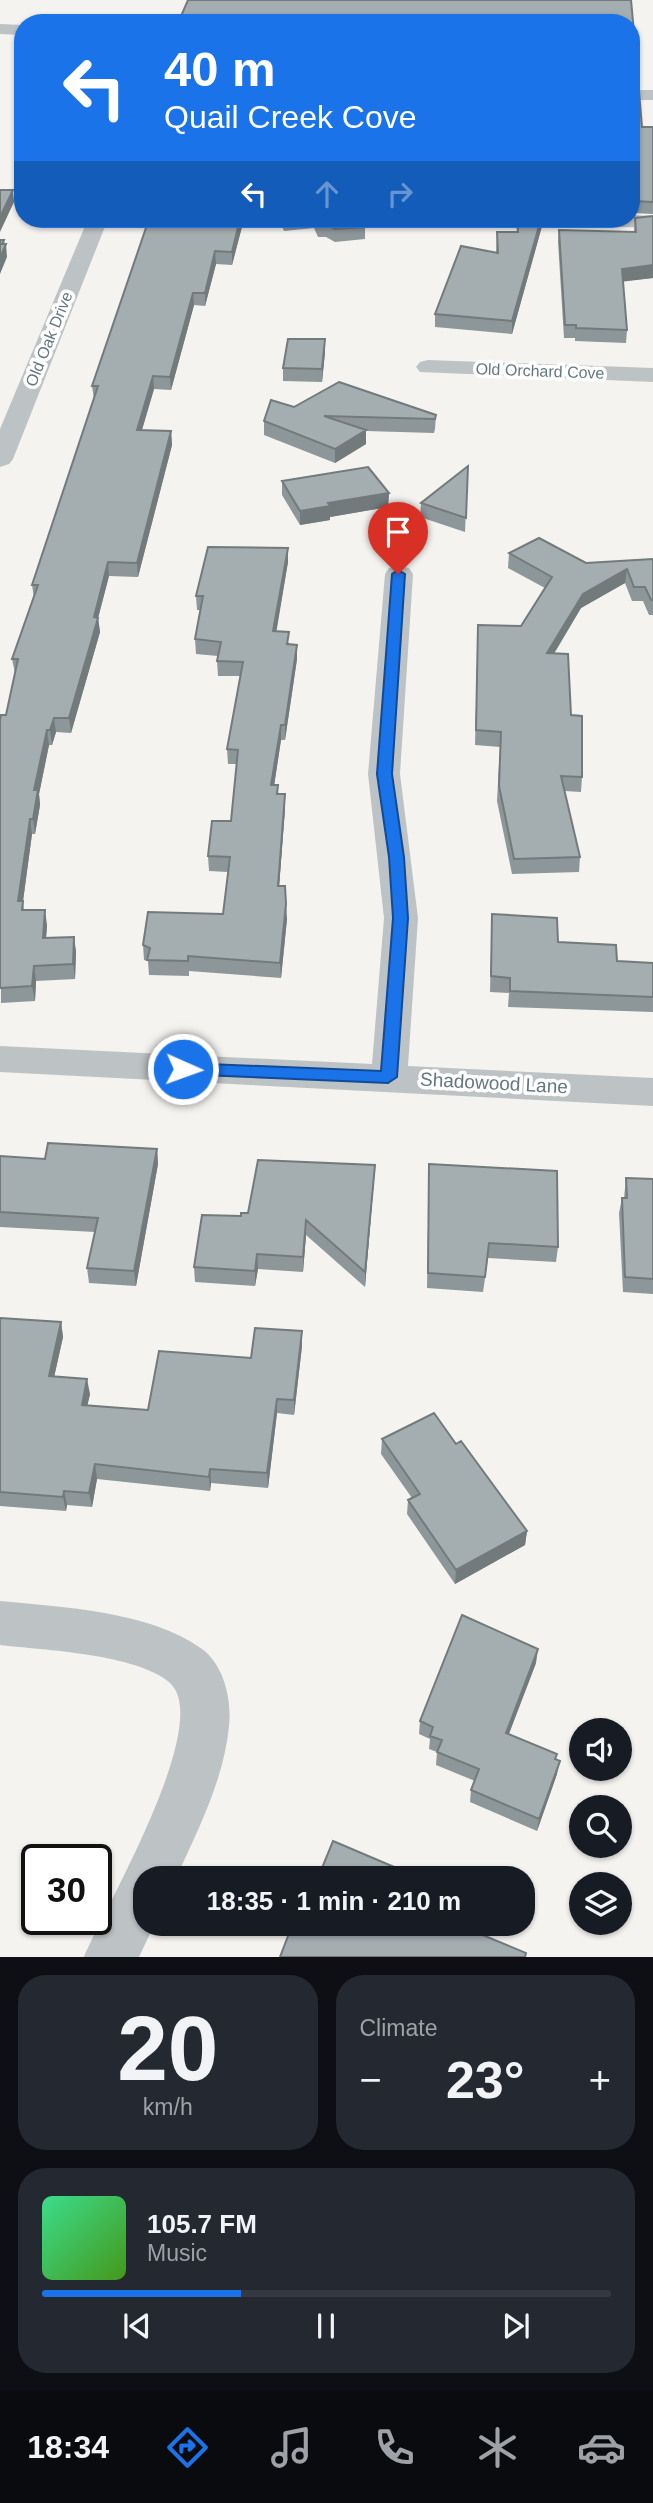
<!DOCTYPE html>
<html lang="en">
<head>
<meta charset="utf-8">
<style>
  body { margin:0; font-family:Arial,sans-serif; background:#242831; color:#f1f3f6; height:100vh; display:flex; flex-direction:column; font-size:26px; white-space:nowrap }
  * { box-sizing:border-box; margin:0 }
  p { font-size:23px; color:#9ea1a6 }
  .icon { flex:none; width:38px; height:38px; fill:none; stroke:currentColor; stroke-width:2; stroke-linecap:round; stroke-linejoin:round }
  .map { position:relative; height:1957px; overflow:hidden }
  .side { display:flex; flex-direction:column; gap:18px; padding:18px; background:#0d0f14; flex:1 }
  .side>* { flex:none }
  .top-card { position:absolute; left:14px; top:14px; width:626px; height:214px; border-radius:28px; box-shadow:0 2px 5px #0004; background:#1a73e8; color:#fff; overflow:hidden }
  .controls { position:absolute; left:569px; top:1718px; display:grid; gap:14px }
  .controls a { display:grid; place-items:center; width:63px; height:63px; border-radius:50%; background:#171b24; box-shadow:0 2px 5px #0004; font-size:35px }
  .speed { position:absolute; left:21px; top:1844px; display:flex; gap:14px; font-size:35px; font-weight:700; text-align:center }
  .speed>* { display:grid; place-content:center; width:91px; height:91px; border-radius:50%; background:#171b24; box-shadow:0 2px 5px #0004; line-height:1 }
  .speed .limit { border:4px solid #111; border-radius:10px; background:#fff; color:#111 }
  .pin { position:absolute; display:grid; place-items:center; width:60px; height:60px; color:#fff; margin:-72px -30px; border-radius:50% 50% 50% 0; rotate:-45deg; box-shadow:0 0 7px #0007 }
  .pin .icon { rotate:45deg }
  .me { position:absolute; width:77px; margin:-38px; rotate:92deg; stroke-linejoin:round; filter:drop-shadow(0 0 5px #0008) }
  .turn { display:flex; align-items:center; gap:24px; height:147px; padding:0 35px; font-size:32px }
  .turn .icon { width:91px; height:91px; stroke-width:2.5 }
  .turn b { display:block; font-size:49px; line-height:60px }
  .lanes { display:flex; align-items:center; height:66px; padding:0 35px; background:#0003; justify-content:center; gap:35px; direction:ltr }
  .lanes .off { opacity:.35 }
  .big { font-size:52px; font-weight:600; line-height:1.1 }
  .side .card { flex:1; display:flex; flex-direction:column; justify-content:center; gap:10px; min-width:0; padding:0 24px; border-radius:28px; background:#242831 }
  .side .dial { align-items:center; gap:0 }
  .dial b { font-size:91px; line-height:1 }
  .song { display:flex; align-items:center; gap:21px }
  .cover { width:84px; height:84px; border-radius:10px; background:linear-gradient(135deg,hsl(150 70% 55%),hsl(100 70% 35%)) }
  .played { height:7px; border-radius:4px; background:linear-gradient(90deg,#1a73e8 35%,#363941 35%) }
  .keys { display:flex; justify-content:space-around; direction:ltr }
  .heat { display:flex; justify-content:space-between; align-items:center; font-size:38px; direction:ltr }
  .side .tiles { flex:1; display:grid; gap:18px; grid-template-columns:1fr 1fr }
  .card:last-child { grid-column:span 2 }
  .trip { position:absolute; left:133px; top:1866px; width:402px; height:70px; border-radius:28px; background:#171b24; box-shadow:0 2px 5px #0004; font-weight:600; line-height:70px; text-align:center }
  .tabs { display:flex; height:112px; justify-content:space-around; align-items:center; background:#090b0e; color:#9ea1a6 }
  .tabs .icon { width:49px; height:49px }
  .tabs .selected { color:#1a73e8 }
  .tabs b { font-size:32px; color:#f1f3f6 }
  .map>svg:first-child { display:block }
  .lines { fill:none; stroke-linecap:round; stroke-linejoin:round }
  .street { fill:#bdc2c4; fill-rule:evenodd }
  .wall { fill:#8d9698 }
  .shaded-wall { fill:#737a7c }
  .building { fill:#a4aeb1; stroke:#737a7c; stroke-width:2 }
  .route { fill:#1a73e8; stroke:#114b97; stroke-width:2 }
  .labels { text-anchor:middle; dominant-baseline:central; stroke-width:7; stroke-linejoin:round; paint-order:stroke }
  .far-street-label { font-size:16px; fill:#647880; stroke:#fff }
  .street-label { font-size:19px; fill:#647880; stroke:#fff }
</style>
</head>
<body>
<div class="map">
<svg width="653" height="1957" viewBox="0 0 653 1957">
  <rect width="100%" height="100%" fill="#f4f3f0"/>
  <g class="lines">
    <path class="street" d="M 0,24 L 23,25 L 23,35 L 0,34 Z
      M 632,90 L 653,90 L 653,100 L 632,100 Z
      M 632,215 L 653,216 L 653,228 L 559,225 L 549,219 L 632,219 Z
      M 88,219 L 108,219 L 13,459 L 9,464 L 0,467 L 0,429 Z
      M 428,360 L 653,368 L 653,382 L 420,372 L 416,367 L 420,362 Z
      M 399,566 L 409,568 L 413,574 L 400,774 L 418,918 L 408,1066 L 653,1078 L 653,1106 L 0,1072 L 0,1046 L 372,1064 L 384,918 L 368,774 L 385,574 L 389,568 Z
      M 0,1601 C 62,1607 150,1611 202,1649 C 224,1665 232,1700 229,1726 C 224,1779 198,1830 176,1878 L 145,1878 L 145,1923 L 155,1923 L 139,1957 L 84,1957 C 104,1909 214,1723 170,1683 C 138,1654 43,1650 0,1645 Z"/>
  </g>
  <path class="wall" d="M 632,89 L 642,127 L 653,127 L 653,214 L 632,213 Z
    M 653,216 L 653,278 L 623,281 L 627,330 L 626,343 L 575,341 L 575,338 L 564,338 L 558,242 L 559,230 L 634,232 L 635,218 Z
    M 149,219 L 244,219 L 232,265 L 216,264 L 205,306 L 194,305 L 171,390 L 154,389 L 142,430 L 171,431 L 172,445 L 138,577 L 109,576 L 98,618 L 100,632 L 71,733 L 56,732 L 52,745 L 49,745 L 39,794 L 40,805 L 35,834 L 32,834 L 23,901 L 24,910 L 47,925 L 46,938 L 74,937 L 76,952 L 75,979 L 36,981 L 35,1001 L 1,1003 L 0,720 L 6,715 L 15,673 L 12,659 L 34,598 L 32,585 L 94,399 L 92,386 Z
    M 279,219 L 361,219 L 365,227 L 365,239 L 335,242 L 326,237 L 318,237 L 314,228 L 284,231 Z
    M 516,219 L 544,219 L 512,334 L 435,327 L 435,314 L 496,252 L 497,232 L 517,232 Z
    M 325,339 L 325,352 L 322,382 L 283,381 L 283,368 Z
    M 294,407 L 436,415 L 435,429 L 434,433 L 366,431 L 366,444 L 335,463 L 264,435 L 264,421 Z
    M 468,466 L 465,532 L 420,517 L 421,503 Z
    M 282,481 L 389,493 L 388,507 L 330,517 L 330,520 L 300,525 L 282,495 Z
    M 288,548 L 288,562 L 276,631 L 290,644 L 297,659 L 285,740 L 281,740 L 274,785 L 279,794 L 285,794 L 285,809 L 279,886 L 287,919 L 281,978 L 189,971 L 189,976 L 149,975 L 148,961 L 144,960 L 143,945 L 223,914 L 228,872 L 209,871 L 208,856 L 231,821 L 237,764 L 228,764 L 227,749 L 240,676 L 218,676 L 217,661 L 218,656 L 196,654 L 195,639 L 200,610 L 197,610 L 196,596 Z
    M 509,553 L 586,563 L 653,559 L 653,615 L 649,615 L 643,601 L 632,601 L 625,583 L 581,608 L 554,654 L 571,715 L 582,777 L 581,792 L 565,791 L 580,857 L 579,872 L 512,874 L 497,801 L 500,747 L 475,745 L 478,625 L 521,626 L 545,588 L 508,568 Z
    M 492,914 L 558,942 L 617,961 L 653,963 L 653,1012 L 508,1007 L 509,993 L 490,992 Z
    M 157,1149 L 158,1164 L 136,1286 L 89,1283 L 87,1268 L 95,1232 L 0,1227 L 0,1156 L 45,1159 Z
    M 429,1164 L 558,1247 L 556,1262 L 488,1258 L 483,1292 L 427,1288 Z
    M 375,1165 L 365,1287 L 306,1235 L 303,1272 L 258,1269 L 255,1286 L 195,1282 L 194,1267 L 241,1216 Z
    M 626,1178 L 653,1179 L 653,1294 L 623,1292 L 619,1213 L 622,1198 L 624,1198 Z
    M 0,1318 L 61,1322 L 63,1337 L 54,1377 L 90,1394 L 87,1406 L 148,1410 L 251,1358 L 302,1346 L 294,1415 L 277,1413 L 268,1488 L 211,1483 L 210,1491 L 97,1479 L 92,1507 L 67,1505 L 66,1511 L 0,1506 Z
    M 382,1439 L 456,1444 L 527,1531 L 525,1545 L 455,1584 L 407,1514 L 408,1500 L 412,1498 L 381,1454 Z
    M 536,1663 L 509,1734 L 556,1759 L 557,1774 L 537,1831 L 470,1802 L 471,1790 L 475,1781 L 436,1765 L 437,1752 L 429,1749 L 430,1739 L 419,1734 L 420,1721 Z"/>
  <path class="shaded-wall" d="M 638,76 L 636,87 L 632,88 L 632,77 Z
    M 13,190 L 14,202 L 0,232 L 0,217 Z
    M 240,219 L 244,219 L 232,265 L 232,252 Z
    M 541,219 L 544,219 L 512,334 L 512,321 Z
    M 4,240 L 5,247 L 6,244 L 7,257 L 0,274 L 0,258 L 2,244 Z
    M 215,251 L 216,264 L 205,306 L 205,293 Z
    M 653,265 L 653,278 L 620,282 L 622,269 Z
    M 193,293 L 194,305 L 171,390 L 170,377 Z
    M 325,339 L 325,352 L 322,382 L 322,369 Z
    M 153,376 L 154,389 L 138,443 L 137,430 Z
    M 366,430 L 366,444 L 335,463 L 335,449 Z
    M 171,431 L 172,445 L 138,577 L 137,563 Z
    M 389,493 L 388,507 L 330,517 L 330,520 L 300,525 L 300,511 L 328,503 Z
    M 288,548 L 288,562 L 274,646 L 273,631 Z
    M 108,562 L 109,576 L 98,618 L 100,632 L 71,733 L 69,718 Z
    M 627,569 L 625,583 L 581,608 L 545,668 L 547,653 L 583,594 Z
    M 297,645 L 297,659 L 285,740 L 285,725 Z
    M 54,718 L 56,732 L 52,745 L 50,730 Z
    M 281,725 L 281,740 L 272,800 L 271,785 Z
    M 47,730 L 49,745 L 39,794 L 40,805 L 35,834 L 33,819 L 34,790 Z
    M 285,794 L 285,809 L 278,901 L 278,886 Z
    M 30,819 L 32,834 L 21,916 L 18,901 Z
    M 286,904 L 287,919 L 281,978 L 280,963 Z
    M 45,910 L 47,925 L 45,953 L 43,938 Z
    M 74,937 L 76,952 L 75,979 L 73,964 Z
    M 34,966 L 36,981 L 35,1001 L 32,986 Z
    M 157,1149 L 158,1164 L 136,1286 L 134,1271 Z
    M 375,1165 L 374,1180 L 365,1287 L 365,1272 Z
    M 306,1220 L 306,1235 L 303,1272 L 303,1257 Z
    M 257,1254 L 258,1269 L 255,1286 L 255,1271 Z
    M 61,1322 L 63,1337 L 51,1391 L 49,1376 Z
    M 302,1331 L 302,1346 L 294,1415 L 294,1400 Z
    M 87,1379 L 90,1394 L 84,1420 L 82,1405 Z
    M 277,1399 L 277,1413 L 268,1488 L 267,1473 Z
    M 95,1464 L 97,1479 L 92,1507 L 89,1493 Z
    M 210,1469 L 211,1483 L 210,1491 L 209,1477 Z
    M 64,1491 L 67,1505 L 66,1511 L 63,1497 Z
    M 527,1531 L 525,1545 L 455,1584 L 456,1570 Z
    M 538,1649 L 536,1663 L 504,1746 L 506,1733 Z
    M 560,1761 L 557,1774 L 537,1831 L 539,1819 Z"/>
  <path class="building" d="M 188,0 L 631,0 L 638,76 L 632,77 L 632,23 L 178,23 Z
    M 632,89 L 639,91 L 642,127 L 653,127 L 653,202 L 633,201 Z
    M 0,190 L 13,190 L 0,217 Z
    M 653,216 L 653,265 L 622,269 L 627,330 L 576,328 L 576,325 L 565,325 L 559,230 L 636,232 L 635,218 Z
    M 149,219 L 240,219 L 232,252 L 215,251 L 205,293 L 193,293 L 170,377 L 153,376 L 137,430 L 171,431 L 137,563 L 108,562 L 94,617 L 98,618 L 69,718 L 54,718 L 50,730 L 47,730 L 34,790 L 38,790 L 33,819 L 30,819 L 18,901 L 23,901 L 22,910 L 45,910 L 43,938 L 74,937 L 73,964 L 34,966 L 32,986 L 0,988 L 0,720 L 1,715 L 6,715 L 18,659 L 12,659 L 38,585 L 32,585 L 98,386 L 92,386 Z
    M 315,219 L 361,219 L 365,227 L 335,229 L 326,225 L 318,225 Z
    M 517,219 L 541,219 L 512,321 L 435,314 L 461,246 L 498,253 L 497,232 L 518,232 Z
    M 0,240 L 4,240 L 2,244 L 6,244 L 0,258 Z
    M 288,339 L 325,339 L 322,369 L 283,368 Z
    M 339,382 L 436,415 L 435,419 L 324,416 L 366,430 L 335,449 L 264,421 L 271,400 L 294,407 Z
    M 468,466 L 466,518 L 421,503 Z
    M 368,467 L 389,493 L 328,503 L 330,506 L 300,511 L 282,481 Z
    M 539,538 L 586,563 L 653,559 L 653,600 L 651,600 L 645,587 L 634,587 L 627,569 L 583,594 L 547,653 L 568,654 L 571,715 L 582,716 L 582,777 L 561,776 L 580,857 L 514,859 L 499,786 L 501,732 L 476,730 L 478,625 L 521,626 L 552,577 L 509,553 Z
    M 208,547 L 288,548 L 273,631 L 289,632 L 287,644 L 297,645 L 285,725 L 281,725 L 271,785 L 278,785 L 277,794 L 285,794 L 278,886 L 285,886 L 286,904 L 280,963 L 188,956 L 188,961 L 147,960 L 150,948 L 143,945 L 148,912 L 223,914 L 230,857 L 208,856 L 212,821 L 231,821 L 238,750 L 227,749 L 243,662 L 217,661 L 221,642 L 195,639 L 203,596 L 196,596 Z
    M 492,914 L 557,918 L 558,942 L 616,945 L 617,961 L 653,963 L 653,997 L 510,991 L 510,978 L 491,976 Z
    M 48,1143 L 157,1149 L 134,1271 L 87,1268 L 98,1218 L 0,1212 L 0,1156 L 45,1159 Z
    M 258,1160 L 375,1165 L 365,1272 L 306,1220 L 303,1257 L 257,1254 L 255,1271 L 194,1267 L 202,1215 L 241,1216 L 241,1213 L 248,1213 Z
    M 429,1164 L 557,1171 L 558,1247 L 489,1243 L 485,1277 L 428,1273 Z
    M 626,1178 L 653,1179 L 653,1279 L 625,1277 L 622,1198 L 627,1198 Z
    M 0,1318 L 61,1322 L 49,1376 L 87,1379 L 82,1405 L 148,1410 L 159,1351 L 251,1358 L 255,1328 L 302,1331 L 294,1400 L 277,1399 L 267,1473 L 210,1469 L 209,1477 L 95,1464 L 89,1493 L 64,1491 L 63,1497 L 0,1492 Z
    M 434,1413 L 456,1444 L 461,1441 L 527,1531 L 456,1570 L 408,1500 L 420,1494 L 382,1439 Z
    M 462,1615 L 538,1649 L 506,1733 L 557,1754 L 555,1759 L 560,1761 L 539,1819 L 471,1790 L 479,1769 L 437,1752 L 442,1740 L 430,1736 L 433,1727 L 420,1721 Z
    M 333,1841 L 420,1878 L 303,1878 L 307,1868 L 320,1873 Z
    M 293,1923 L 454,1923 L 526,1953 L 525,1957 L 280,1957 Z"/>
  <path class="route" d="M 398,570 L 405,574 L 392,774 L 404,857 L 408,918 L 397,1077 L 388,1083 L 177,1074 L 177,1065 L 183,1063 L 381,1071 L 393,918 L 389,857 L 377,774 L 392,574 Z"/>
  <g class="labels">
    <g class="far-street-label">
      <text transform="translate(49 339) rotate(-68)">Old Oak Drive</text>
      <text transform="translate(540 371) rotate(2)">Old Orchard Cove</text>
    </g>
    <g class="street-label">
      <text transform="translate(494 1083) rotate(3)">Shadowood Lane</text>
    </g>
  </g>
</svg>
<div class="controls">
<a><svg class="icon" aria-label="sound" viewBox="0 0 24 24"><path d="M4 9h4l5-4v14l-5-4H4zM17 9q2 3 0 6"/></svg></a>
<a><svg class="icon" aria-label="search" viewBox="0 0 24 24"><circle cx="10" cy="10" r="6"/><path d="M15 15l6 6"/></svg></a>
<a><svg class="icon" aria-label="layers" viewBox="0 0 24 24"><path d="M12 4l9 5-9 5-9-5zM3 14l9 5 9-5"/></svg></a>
</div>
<div class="speed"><div class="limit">30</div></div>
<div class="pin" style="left:398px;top:574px;background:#d93025"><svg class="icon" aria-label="arrive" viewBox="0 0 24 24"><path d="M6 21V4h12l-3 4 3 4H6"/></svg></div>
<svg class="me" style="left:183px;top:1069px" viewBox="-20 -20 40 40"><circle r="17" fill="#1a73e8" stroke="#fff" stroke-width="3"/><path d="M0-11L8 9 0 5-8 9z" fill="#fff"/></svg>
<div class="trip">18:35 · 1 min · 210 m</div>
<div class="top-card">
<div class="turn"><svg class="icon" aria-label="left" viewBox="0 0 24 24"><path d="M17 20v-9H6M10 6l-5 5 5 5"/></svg><div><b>40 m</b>Quail Creek Cove</div></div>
<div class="lanes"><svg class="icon" aria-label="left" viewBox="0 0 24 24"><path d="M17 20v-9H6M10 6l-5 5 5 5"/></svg><svg class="icon off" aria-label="ahead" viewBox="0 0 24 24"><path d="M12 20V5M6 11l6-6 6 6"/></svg><svg class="icon off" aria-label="right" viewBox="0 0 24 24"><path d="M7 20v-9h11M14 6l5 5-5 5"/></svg></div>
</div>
</div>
<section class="side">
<div class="tiles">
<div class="card dial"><b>20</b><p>km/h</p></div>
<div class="card"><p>Climate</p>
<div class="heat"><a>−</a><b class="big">23°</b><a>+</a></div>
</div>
<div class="card">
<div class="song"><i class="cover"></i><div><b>105.7 FM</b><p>Music</p></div></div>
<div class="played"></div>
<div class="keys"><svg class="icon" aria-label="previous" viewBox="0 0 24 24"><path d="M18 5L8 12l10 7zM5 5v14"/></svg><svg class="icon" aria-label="pause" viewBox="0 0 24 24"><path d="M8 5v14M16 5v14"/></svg><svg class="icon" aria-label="next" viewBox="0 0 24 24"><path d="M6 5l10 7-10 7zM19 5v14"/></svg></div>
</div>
</div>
</section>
<nav class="tabs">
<b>18:34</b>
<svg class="icon selected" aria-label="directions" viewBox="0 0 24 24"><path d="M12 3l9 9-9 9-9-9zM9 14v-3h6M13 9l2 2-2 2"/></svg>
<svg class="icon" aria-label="music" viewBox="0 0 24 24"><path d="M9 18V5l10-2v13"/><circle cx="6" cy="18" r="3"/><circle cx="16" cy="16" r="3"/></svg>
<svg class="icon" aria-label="phone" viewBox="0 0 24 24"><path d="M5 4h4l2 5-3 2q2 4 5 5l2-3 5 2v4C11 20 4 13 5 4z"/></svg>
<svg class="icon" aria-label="climate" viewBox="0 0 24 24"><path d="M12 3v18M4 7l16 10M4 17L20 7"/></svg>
<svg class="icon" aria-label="car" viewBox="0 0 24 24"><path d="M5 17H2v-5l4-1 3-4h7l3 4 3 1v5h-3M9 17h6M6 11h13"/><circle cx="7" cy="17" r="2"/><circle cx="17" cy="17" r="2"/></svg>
</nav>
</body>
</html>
